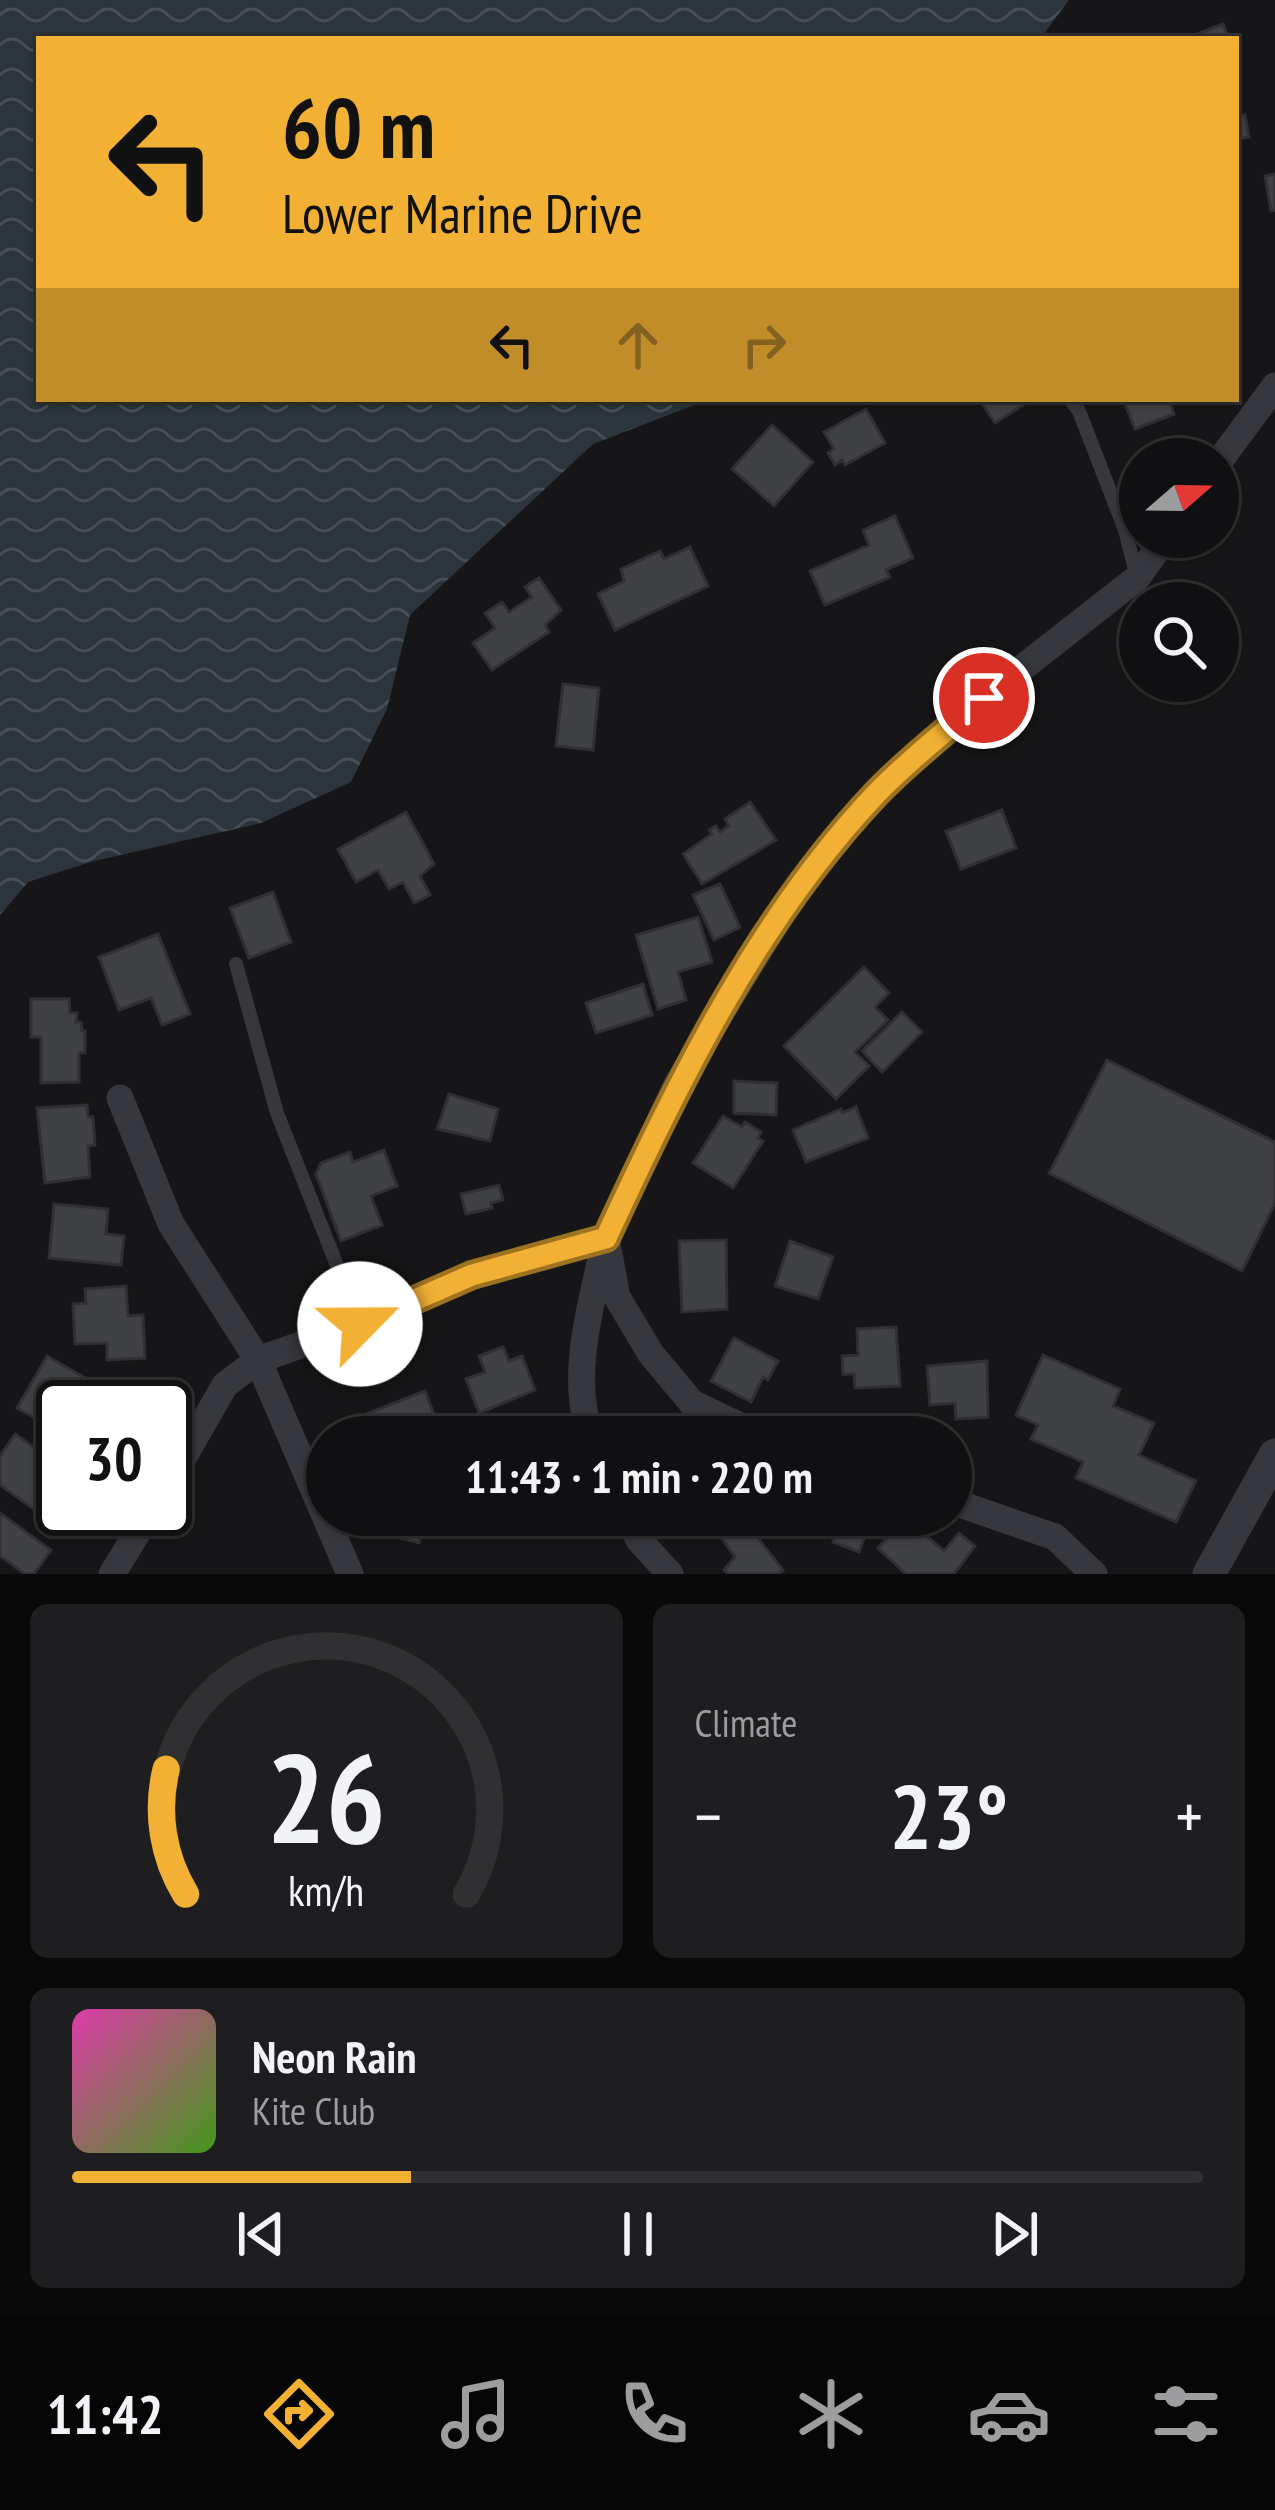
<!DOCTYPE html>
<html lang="en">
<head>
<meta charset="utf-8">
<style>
  body { margin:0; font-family:"PT Sans Narrow",sans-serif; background:#1e1e20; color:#f1f3f6; height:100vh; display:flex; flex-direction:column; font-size:45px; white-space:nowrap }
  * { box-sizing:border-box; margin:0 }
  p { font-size:39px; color:#9c9d9f }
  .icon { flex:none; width:66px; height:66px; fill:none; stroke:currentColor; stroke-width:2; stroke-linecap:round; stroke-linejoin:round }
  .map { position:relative; height:1574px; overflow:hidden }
  .sheet { display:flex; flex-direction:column; gap:30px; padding:30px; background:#09090a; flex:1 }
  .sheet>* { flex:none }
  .hud { position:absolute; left:36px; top:36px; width:1203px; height:366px; border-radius:0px; box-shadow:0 3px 9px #0004,0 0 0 3px #303032; background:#f2b134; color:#111; overflow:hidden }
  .needle { width:78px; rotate:70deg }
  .buttons { position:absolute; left:1119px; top:438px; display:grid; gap:24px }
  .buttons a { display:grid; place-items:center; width:120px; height:120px; border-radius:50%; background:#101012; box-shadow:0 3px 9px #0004,0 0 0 3px #303032; font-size:60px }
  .speed { position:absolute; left:36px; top:1380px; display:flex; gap:24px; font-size:60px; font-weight:700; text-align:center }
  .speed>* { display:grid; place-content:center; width:156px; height:156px; border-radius:50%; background:#101012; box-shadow:0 3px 9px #0004,0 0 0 3px #303032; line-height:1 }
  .speed .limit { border:6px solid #111; border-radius:18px; background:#fff; color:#111 }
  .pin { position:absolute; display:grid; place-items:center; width:102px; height:102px; color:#fff; margin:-51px; border:6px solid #fff; border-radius:50%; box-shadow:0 3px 12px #0007 }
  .me { position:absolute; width:132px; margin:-66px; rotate:67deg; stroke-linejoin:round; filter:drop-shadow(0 0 9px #0008) }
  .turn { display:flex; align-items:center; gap:42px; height:252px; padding:0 48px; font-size:54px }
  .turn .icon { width:156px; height:156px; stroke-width:2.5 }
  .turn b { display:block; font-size:84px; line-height:102px }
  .lanes { display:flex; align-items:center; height:114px; padding:0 48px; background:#0003; justify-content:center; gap:60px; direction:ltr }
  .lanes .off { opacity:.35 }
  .big { font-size:90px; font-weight:600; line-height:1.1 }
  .sheet .widget { flex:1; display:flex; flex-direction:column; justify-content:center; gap:18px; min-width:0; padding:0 42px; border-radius:18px; background:#1e1e20 }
  .sheet .dial { align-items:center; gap:0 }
  .dial svg { height:312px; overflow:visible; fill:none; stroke:#303032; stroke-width:7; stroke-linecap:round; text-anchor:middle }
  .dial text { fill:#f1f3f6; stroke:none }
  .song { display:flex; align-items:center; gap:36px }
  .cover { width:144px; height:144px; border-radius:18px; background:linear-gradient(135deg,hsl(320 70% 55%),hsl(100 70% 35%)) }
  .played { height:12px; border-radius:6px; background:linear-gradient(90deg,#f2b134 30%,#303032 30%) }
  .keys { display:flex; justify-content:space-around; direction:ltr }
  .heat { display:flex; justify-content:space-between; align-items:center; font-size:66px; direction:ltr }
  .sheet .tiles { flex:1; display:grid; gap:30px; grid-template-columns:1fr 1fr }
  .widget:last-child { grid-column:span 2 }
  .trip { position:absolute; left:306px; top:1416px; width:666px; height:120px; border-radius:60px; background:#101012; box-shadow:0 3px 9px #0004,0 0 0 3px #303032; font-weight:600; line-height:120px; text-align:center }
  .menu { display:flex; height:192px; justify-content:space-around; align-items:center; background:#060607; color:#9c9d9f }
  .menu .icon { width:84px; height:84px }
  .menu .active { color:#f2b134 }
  .menu b { font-size:54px; color:#f1f3f6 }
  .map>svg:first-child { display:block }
  .water { fill:url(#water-waves) }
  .building { fill:#404145; stroke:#303034; stroke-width:3 }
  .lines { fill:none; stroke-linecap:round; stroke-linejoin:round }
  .service { stroke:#37383d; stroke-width:14 }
  .minor { stroke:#37383d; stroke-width:27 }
  .tertiary { stroke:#37383d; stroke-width:33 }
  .route-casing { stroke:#9d7322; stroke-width:30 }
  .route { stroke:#f2b134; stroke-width:21 }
</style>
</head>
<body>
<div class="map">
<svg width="1275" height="1574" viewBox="0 0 1275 1574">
  <defs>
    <pattern id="water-waves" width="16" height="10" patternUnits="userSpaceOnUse" patternTransform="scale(3)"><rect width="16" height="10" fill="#2c353c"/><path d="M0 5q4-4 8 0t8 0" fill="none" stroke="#485056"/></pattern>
  </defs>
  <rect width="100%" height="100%" fill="#161618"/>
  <path class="water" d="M 0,0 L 1069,0 L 1040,39 L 39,39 L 39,399 L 710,399 L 593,444 L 410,615 L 387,709 L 351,782 L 261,823 L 94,861 L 28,882 L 0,915 Z"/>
  <path class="building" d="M 1223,24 L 1229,39 L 1184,39 Z
    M 1245,115 L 1249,137 L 1236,139 L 1236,117 Z
    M 1275,174 L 1275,210 L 1271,211 L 1265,176 Z
    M 979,399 L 1019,399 L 1023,405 L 995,423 Z
    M 1123,399 L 1169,399 L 1174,414 L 1135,429 Z
    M 866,409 L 885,443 L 845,465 L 842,460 L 835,465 L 828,453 L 834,449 L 824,432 Z
    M 772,425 L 813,462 L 774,506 L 732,469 Z
    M 895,516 L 913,558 L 886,570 L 890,577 L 825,605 L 810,571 L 869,545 L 863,530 Z
    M 690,547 L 708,586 L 615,630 L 598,594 L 624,581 L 621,569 L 660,551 L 664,559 Z
    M 539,578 L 561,610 L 545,625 L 549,632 L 492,670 L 473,643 L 495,628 L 485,613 L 502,602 L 509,612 L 532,597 L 525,587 Z
    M 563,684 L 599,688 L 593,750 L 556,746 Z
    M 750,802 L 776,840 L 702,884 L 683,854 L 712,834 L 709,830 L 716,826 L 720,832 L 729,826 L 725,819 Z
    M 1002,810 L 1016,848 L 961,869 L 946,831 Z
    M 406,812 L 434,864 L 420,876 L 430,895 L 414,903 L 403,882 L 389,889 L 378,870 L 356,882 L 338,849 Z
    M 720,884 L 740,927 L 714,940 L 693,895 Z
    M 273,892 L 291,942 L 249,958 L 230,908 Z
    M 698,917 L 712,962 L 678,972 L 686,1000 L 658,1009 L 636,935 Z
    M 158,934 L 190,1014 L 162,1025 L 151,998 L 119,1010 L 99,957 Z
    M 864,967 L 889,993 L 875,1007 L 888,1020 L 855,1052 L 869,1066 L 836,1099 L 784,1046 Z
    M 643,984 L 652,1015 L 596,1033 L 586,1003 Z
    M 31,999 L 69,999 L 70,1013 L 77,1013 L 76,1022 L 81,1022 L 82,1031 L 85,1031 L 85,1053 L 79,1053 L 79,1082 L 41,1083 L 41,1037 L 31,1037 Z
    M 902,1012 L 922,1032 L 882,1072 L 862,1051 Z
    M 1107,1060 L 1275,1142 L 1275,1203 L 1242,1271 L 1049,1173 Z
    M 734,1081 L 777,1083 L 776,1115 L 734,1113 Z
    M 449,1094 L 498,1109 L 490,1141 L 437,1129 Z
    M 87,1105 L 88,1117 L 93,1117 L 95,1145 L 88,1146 L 90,1177 L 45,1183 L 37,1108 Z
    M 856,1107 L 868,1138 L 806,1162 L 793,1130 L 841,1109 L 842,1113 Z
    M 723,1116 L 742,1127 L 745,1122 L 761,1132 L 758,1138 L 763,1141 L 733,1188 L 693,1163 Z
    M 384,1150 L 397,1186 L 371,1196 L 382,1225 L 341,1241 L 316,1174 L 321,1163 L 350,1152 L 353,1162 Z
    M 499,1185 L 503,1200 L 491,1203 L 492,1208 L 466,1214 L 461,1194 Z
    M 54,1204 L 108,1209 L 106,1234 L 124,1236 L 121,1265 L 49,1258 Z
    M 726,1240 L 727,1309 L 682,1312 L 679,1241 Z
    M 790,1241 L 833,1257 L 818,1299 L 775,1286 Z
    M 126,1286 L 128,1316 L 143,1315 L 145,1358 L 107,1360 L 107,1343 L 75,1344 L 73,1304 L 86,1303 L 85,1289 Z
    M 896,1327 L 900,1386 L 855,1388 L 854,1374 L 843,1374 L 842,1356 L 858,1355 L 857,1329 Z
    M 734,1338 L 778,1361 L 768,1380 L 763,1377 L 751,1402 L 711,1381 Z
    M 503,1347 L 509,1361 L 522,1356 L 535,1390 L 479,1413 L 466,1379 L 485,1372 L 479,1356 Z
    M 1043,1355 L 1120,1389 L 1113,1406 L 1154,1423 L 1139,1455 L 1196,1481 L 1176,1522 L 1076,1478 L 1083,1462 L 1031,1439 L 1038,1425 L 1016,1415 Z
    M 47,1356 L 126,1401 L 123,1407 L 63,1407 L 63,1434 L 17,1408 Z
    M 987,1361 L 988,1417 L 956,1419 L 955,1403 L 930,1405 L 927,1366 Z
    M 425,1391 L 438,1425 L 408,1437 L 375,1437 L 366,1414 Z
    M 15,1434 L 63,1467 L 63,1481 L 58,1488 L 63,1492 L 63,1509 L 67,1509 L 56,1525 L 0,1485 L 0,1456 Z
    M 0,1513 L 51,1550 L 34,1574 L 25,1574 L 0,1556 Z
    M 405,1515 L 425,1519 L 419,1543 L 400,1538 Z
    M 840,1515 L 872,1517 L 859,1552 L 833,1542 Z
    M 904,1517 L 944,1551 L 959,1533 L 975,1546 L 954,1574 L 906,1574 L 878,1548 Z
    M 746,1523 L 783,1570 L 778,1574 L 728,1574 L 724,1570 L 735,1557 L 721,1537 Z"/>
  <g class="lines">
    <path class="service" d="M 1070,399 L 1079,411 L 1125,530 L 1136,573
      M 236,964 L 277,1113 L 360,1324"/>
    <path class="minor" d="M 1218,463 L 1275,386
      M 120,1098 L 171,1224 L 258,1360 L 350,1574
      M 763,1437 L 692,1403 L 651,1354 L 617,1297 L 606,1238 L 676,1086 L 795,892 L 875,794 L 984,698 L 1137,578 L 1166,537
      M 165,1489 L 225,1385 L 258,1360 L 360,1324 L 472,1275 L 606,1238 C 593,1296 567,1381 592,1437
      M 951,1501 L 1055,1537 L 1094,1574
      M 628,1515 L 639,1540 L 670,1574
      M 112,1574 L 152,1509"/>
    <path class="tertiary" d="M 1209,1574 L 1275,1455"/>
  </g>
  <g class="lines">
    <defs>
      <path id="route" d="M 360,1324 L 472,1275 L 606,1238 C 678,1083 756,921 875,795 C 908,760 948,730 984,698"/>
    </defs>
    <use href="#route" class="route-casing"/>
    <use href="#route" class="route"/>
  </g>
</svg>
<div class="buttons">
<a><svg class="needle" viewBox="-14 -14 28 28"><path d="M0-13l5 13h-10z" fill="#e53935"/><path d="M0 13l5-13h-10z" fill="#9c9d9f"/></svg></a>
<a><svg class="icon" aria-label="search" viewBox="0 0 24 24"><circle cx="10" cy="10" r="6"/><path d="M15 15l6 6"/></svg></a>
</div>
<div class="speed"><div class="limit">30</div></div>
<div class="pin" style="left:984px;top:698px;background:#d93025"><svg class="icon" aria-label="arrive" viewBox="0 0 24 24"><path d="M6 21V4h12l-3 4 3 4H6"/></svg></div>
<svg class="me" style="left:360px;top:1324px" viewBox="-20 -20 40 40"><circle r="19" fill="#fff"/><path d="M0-13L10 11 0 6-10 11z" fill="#f2b134"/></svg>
<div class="trip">11:43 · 1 min · 220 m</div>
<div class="hud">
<div class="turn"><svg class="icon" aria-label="left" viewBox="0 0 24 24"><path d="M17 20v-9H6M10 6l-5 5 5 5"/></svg><div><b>60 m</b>Lower Marine Drive</div></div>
<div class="lanes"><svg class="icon" aria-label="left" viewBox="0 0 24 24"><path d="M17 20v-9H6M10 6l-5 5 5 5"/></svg><svg class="icon off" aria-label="ahead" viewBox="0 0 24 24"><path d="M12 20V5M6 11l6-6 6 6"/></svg><svg class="icon off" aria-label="right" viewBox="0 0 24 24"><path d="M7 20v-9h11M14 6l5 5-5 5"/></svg></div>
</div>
</div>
<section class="sheet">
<div class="tiles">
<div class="widget dial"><svg viewBox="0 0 100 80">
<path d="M14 69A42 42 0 1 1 86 69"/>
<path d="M14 69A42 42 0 0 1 9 37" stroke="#f2b134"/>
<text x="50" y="56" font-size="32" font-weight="700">26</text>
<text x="50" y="72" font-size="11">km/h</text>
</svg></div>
<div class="widget"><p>Climate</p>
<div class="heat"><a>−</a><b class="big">23°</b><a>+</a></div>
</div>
<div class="widget">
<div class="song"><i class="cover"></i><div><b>Neon Rain</b><p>Kite Club</p></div></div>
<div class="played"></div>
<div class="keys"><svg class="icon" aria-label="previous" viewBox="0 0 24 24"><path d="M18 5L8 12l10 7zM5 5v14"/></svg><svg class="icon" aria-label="pause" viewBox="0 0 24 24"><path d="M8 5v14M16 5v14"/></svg><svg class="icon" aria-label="next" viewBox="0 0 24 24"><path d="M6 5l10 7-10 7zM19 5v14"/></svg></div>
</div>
</div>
</section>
<nav class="menu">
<b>11:42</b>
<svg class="icon active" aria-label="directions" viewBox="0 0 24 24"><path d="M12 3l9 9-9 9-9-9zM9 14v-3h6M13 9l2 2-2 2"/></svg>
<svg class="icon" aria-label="music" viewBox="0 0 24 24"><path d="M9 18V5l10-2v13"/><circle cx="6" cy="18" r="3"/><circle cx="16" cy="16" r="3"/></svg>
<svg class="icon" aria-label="phone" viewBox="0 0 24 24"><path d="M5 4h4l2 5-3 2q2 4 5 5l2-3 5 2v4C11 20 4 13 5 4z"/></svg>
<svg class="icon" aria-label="climate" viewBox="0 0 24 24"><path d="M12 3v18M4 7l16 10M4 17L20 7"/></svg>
<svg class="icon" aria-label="car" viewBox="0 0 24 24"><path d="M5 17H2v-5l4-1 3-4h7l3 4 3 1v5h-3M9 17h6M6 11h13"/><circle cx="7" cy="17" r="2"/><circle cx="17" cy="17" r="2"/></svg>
<svg class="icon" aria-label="filters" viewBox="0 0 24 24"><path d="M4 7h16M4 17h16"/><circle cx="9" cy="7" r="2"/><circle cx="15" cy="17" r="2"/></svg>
</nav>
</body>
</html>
